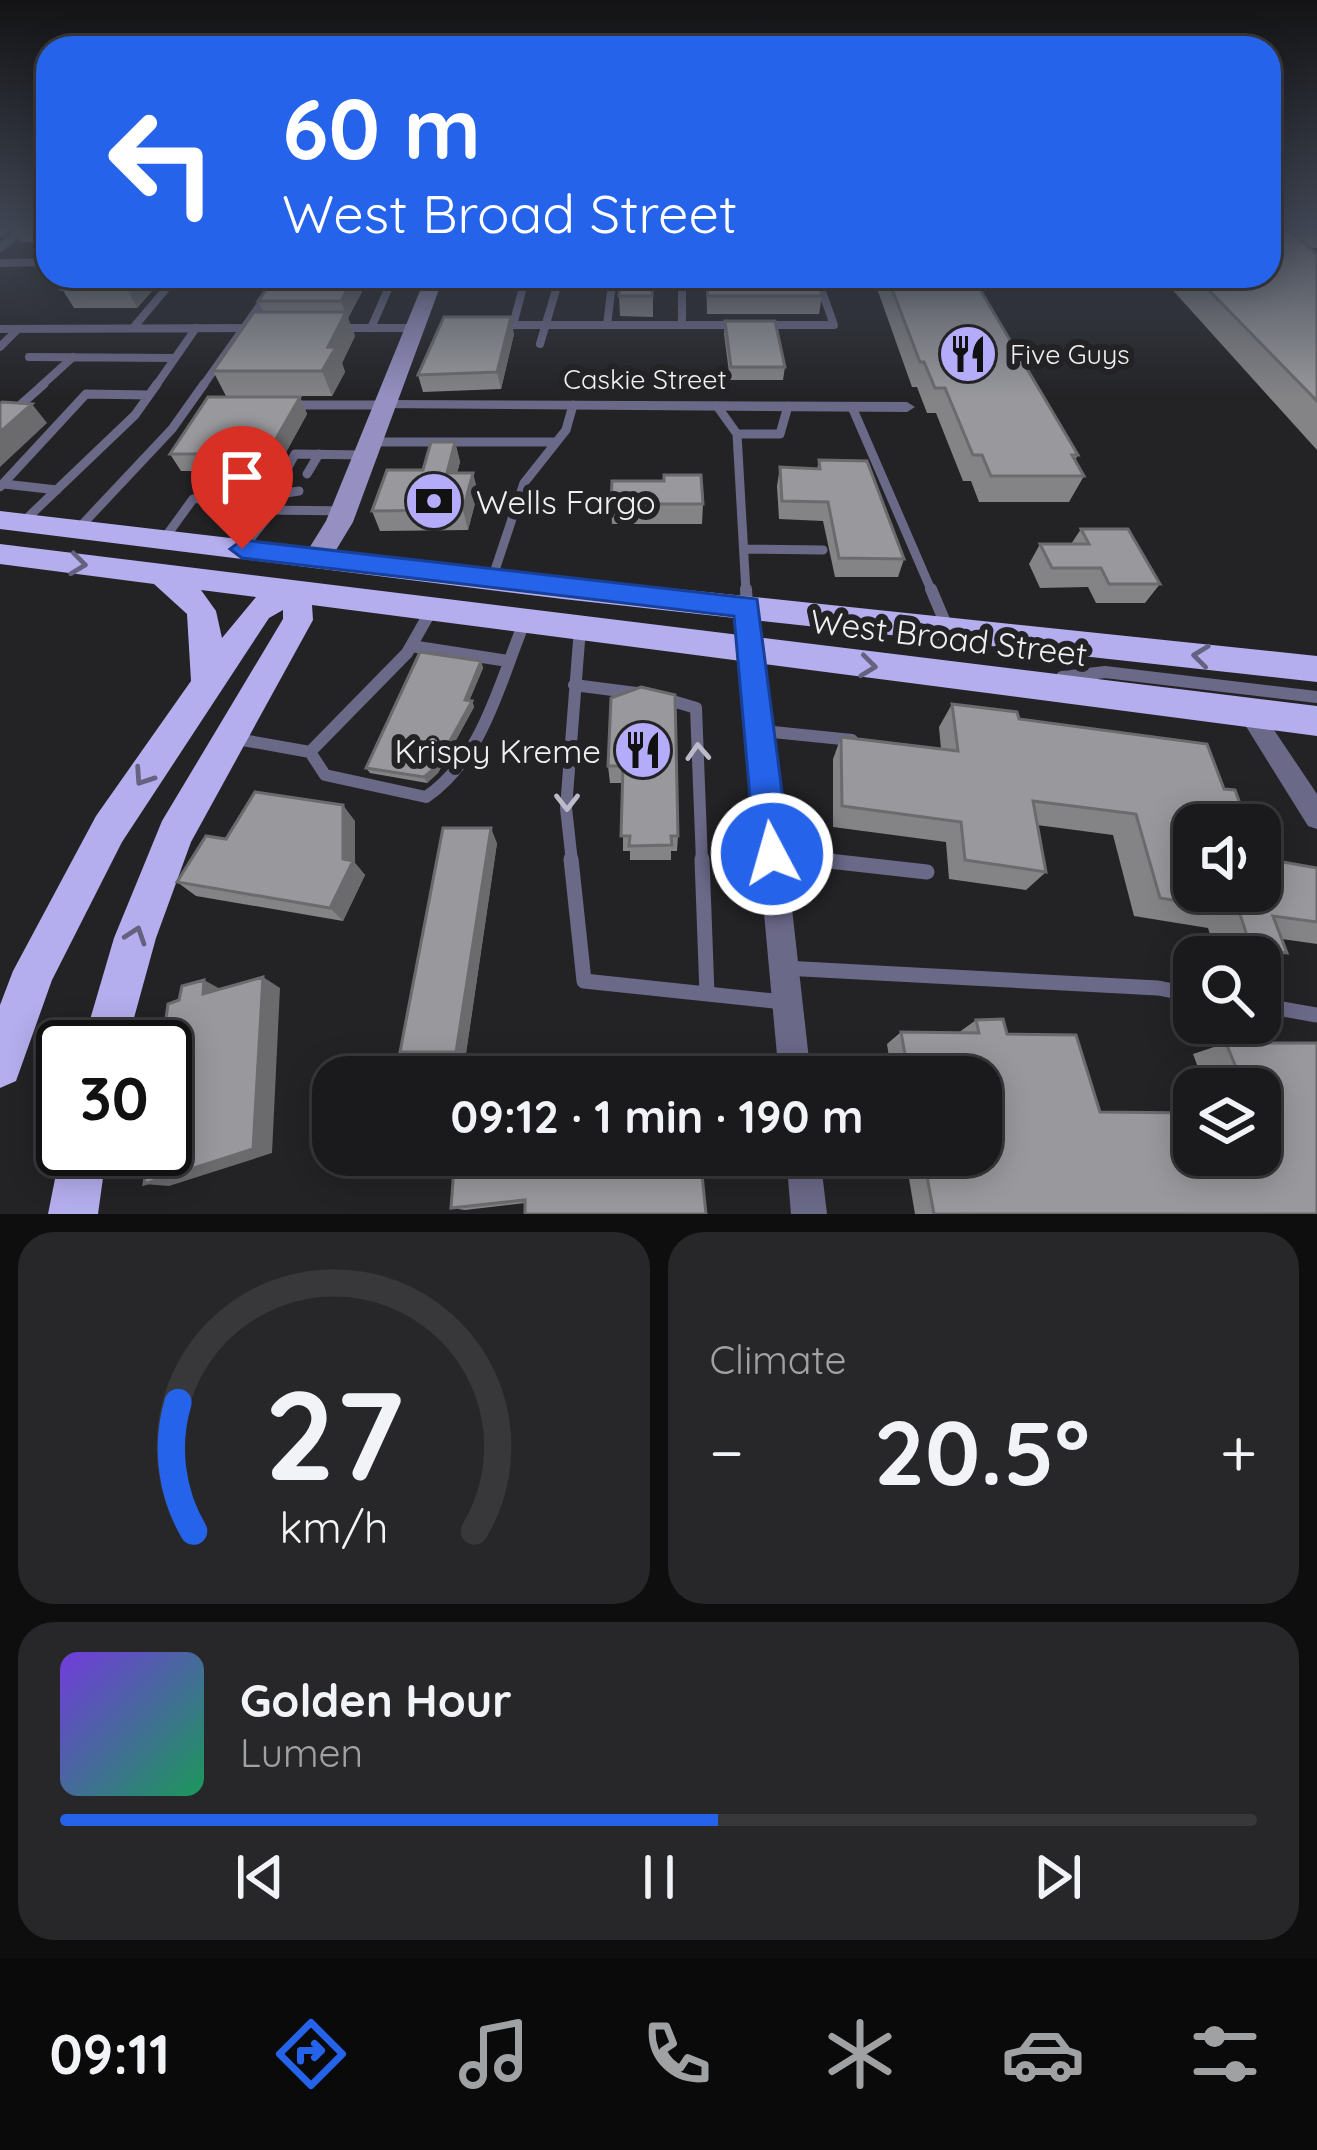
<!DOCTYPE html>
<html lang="en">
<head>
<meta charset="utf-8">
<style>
  body { margin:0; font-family:Quicksand,sans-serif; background:#272729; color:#f1f3f6; height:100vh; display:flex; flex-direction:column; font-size:45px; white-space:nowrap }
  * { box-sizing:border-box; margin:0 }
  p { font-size:39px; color:#9fa1a3 }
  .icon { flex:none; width:66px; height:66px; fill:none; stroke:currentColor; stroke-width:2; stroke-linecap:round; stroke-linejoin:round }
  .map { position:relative; height:1214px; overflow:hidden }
  .sheet { display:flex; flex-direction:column; gap:18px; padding:18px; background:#0e0e0f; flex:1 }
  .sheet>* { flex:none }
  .hud { position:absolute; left:36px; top:36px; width:1245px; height:252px; border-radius:36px; box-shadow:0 6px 30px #0003,0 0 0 3px #38383b; background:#2563eb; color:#fff; overflow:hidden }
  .buttons { position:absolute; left:1173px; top:804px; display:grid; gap:24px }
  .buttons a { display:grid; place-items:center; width:108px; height:108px; border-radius:24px; background:#1a1a1c; box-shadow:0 6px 30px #0003,0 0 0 3px #38383b; font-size:60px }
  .speed { position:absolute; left:36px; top:1020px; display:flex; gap:24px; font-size:60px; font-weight:700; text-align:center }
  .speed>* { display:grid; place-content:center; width:156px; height:156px; border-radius:50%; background:#1a1a1c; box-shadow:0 6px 30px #0003,0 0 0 3px #38383b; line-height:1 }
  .speed .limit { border:6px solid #111; border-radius:18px; background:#fff; color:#111 }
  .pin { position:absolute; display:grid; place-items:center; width:102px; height:102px; color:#fff; margin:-123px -51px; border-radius:50% 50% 50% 0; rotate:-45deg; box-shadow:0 0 12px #0007 }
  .pin .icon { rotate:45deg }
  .me { position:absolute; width:132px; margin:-66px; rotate:354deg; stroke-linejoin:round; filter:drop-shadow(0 0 9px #0008) }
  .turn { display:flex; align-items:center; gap:42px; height:252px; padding:0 48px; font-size:54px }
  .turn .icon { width:156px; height:156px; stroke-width:2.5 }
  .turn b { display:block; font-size:84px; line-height:102px }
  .big { font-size:90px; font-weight:700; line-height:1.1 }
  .sheet .card { flex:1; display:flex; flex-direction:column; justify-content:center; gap:18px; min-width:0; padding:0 42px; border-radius:36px; background:#272729 }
  .sheet .dial { align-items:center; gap:0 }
  .dial svg { height:312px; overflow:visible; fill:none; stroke:#38383b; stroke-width:7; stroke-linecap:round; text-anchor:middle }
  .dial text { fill:#f1f3f6; stroke:none }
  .song { display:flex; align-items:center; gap:36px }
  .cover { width:144px; height:144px; border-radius:18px; background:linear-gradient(135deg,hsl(260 70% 55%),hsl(150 70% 35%)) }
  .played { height:12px; border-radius:6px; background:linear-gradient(90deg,#2563eb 55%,#38383b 55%) }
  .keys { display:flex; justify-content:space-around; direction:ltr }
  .heat { display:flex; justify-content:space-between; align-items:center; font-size:66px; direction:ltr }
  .sheet .tiles { flex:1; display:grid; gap:18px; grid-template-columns:1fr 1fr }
  .card:last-child { grid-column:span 2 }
  .trip { position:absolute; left:312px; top:1056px; width:690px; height:120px; border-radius:36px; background:#1a1a1c; box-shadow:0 6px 30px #0003,0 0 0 3px #38383b; font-weight:700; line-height:120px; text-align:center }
  .menu { display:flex; height:192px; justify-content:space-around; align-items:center; background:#0a0a0b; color:#9fa1a3 }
  .menu .icon { width:84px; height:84px }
  .menu .on { color:#2563eb }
  .menu b { font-size:54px; color:#f1f3f6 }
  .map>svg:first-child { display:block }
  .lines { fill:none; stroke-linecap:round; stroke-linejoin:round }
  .lane-far3 { stroke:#6b6988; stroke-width:8 }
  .lane-far2 { stroke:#6b6988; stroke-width:9 }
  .lane-far1 { stroke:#6b6988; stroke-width:12 }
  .lane { stroke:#6b6988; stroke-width:15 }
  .street { fill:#6b6988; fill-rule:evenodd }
  .secondary { fill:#9590c1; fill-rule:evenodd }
  .primary { fill:#b5aeee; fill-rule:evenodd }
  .wall { fill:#848487 }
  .shaded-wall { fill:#6b6b6e }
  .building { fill:#99999d; stroke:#6b6b6e; stroke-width:3 }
  .oneway { stroke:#656280 }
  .oneway2 { stroke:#bbbac8 }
  .route { fill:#2563eb; stroke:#184099; stroke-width:3 }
  .labels { text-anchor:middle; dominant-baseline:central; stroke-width:12; stroke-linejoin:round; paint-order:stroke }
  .far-poi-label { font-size:27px; fill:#f0f0f2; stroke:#232326; text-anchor:start }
  .far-street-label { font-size:27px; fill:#f0f0f2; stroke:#232326 }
  .poi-label { font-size:33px; fill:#f0f0f2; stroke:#232326; text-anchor:start }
  .street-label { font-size:33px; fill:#f0f0f2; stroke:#232326 }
</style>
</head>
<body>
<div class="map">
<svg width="1317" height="1214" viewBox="0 0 1317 1214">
  <rect width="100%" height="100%" fill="#232326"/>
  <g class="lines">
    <path class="lane-far3" d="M 682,276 L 720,276
      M 682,276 L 682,325
      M 348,284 L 389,287 L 371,328
      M 389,287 L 431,287
      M 500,325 L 740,325
      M 513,325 L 526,276
      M 607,325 L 613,276
      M 764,325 L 834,325 L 818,280 L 801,276
      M 133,328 L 177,276
      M 340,328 L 415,328
      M 0,329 L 255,328
      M 540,344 L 560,276
      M 0,347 L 18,329
      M 29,357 L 175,358
      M 40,387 L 73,357
      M 155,387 L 196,328
      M 202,387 L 268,294"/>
    <path class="lane-far2" d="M 290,405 L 382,405
      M 717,406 L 737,434 L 746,592
      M 852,407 L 932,592
      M 0,423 L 44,384
      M 737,434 L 780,434 L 788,406
      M 374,442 L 556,442
      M 307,474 L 319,454
      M 4,484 L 57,490
      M 0,487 L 86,394 L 149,395
      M 299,491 L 273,495 L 295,454 L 364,455
      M 215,500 C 234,514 312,509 342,511
      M 23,522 L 135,415 L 157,384
      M 78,529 L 172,429 L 204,384
      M 164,539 L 193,499 L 244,496
      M 242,549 L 278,504
      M 744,549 L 823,550
      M 492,579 L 524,483 L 566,430 L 573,405"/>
    <path class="lane-far1" d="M 746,589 L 747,607
      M 931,589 L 947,627
      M 411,646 L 508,661
      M 1062,677 L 1105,672 L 1317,697
      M 574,685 L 636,693
      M 666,699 L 696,708 L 702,862
      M 763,731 L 852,740
      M 237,739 L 310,752 L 407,653 L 432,609
      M 310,752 L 325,775 L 426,797 C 483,758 499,684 524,623
      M 776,855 L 837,862
      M 572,862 L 566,808 L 580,628"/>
    <path class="lane" d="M 571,859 L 584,981 L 783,1002
      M 702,859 L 707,994
      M 811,859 L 927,872
      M 784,968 L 1158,988 L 1194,995
      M 1260,1005 L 1317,1015"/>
    <path class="street" d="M 18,228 L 32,228 L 0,253 L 0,243 Z
      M 48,258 L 48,266 L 0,267 L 0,259 Z
      M 382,400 L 907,402 L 915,407 L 907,412 L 376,408 L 376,402 Z
      M 747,599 L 754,601 L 758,607 L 811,1077 L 779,1077 L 736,607 L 740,601 Z
      M 1250,703 L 1258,706 L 1317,794 L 1317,829 L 1308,826 L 1242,720 L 1238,713 L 1242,706 Z
      M 786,1155 L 820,1155 L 827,1214 L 791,1214 Z"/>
    <path class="secondary" d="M 426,276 L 444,276 L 353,522 L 327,565 L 307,565 L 303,558 L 326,521 Z"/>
    <path class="primary" d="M 0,511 L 563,577 L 1317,656 L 1317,682 L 563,599 L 0,529 Z
      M 0,544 L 1317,706 L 1317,736 L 312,605 L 313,620 L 191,842 L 156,938 L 126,1047 L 82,1047 L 114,938 L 162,821 L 283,619 L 283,610 L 269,618 L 122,842 L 52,980 L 16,1081 L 0,1088 L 0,1005 L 13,971 L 96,816 L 191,681 L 187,614 L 154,584 L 0,564 ZM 201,590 L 256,597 L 222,638 L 216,611 Z
      M 63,1139 L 63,1149 L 107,1149 L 98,1214 L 48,1214 Z"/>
  </g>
  <path class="wall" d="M 12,228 L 48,228 L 48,243 L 21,242 Z
    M 1269,228 L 1317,228 L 1317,248 L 1310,248 L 1317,254 L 1317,450 L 1160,276 L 1269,276 Z
    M 76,276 L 155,276 L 159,283 L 137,308 L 74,308 L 62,289 Z
    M 653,276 L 653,317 L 620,316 L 619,296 Z
    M 706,276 L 822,296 L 819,314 L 707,314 Z
    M 875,276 L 972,276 L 1078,455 L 1075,460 L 1084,476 L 1069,502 L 979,502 L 971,481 L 963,481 L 936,413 L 927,413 L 917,387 L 912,387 L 874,280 Z
    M 362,292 L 348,318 L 355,336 L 342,363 L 345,372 L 332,396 L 226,396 L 213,371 L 263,312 L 258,301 Z
    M 725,321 L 785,367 L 783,380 L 730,380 L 724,334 Z
    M 514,334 L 501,389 L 423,392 L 418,375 Z
    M 300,397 L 307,414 L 267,487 L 209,481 L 203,471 L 181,471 L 170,454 Z
    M 455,442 L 460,462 L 457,473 L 478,492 L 468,530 L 380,531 L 372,511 Z
    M 819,460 L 904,559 L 898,577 L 835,577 L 823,521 L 779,519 L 777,486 L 780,467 L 817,469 Z
    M 611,504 L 703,504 L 702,524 L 612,524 Z
    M 1081,529 L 1160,584 L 1145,603 L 1096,603 L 1088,587 L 1040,588 L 1029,564 L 1040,544 L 1071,544 Z
    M 481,661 L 483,668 L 469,701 L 472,701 L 474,707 L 438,773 L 427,783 L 370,773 L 366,768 Z
    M 611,698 L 678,836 L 677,851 L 671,851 L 671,860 L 630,860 L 630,851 L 623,851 L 623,783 L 610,783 L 608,766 Z
    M 952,704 L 1019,719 L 1224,789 L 1260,859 L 1317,868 L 1317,944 L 1282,939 L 1287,953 L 1260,965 L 1260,957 L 1217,957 L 1208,928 L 1134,916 L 1113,835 L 1037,825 L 1046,872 L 1026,890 L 949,879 L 946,842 L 833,827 L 833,759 L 841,737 L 941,749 L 939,727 Z
    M 355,821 L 355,863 L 365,875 L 343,921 L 196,896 L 177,882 Z
    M 497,843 L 465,1060 L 411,1060 L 400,1052 Z
    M 1003,1019 L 1007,1034 L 1076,1035 L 1100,1112 L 1194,1113 L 1194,1155 L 1260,1155 L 1260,1089 L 1206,1089 L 1193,1054 L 1226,1043 L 1317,1043 L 1317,1214 L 915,1214 L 905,1155 L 981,1155 L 981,1077 L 892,1077 L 887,1044 L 901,1032 L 958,1033 L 976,1020 Z
    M 455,1155 L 706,1214 L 525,1203 L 465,1210 L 451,1208 Z"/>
  <path class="shaded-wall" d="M 0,228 L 11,228 L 0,238 Z
    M 139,276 L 155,276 L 159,283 L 137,308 L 127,289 Z
    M 355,276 L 357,276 L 362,292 L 348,318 L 355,336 L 342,363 L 345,372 L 332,396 L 322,371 L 328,347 L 345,313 L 341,301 Z
    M 511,317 L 514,334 L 501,389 L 497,372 Z
    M 300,397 L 307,414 L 267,487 L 258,470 Z
    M 32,404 L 47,423 L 0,467 L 0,432 Z
    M 455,442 L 460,462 L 452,492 L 447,473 Z
    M 473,473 L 478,492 L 468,530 L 463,510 Z
    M 481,661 L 483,668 L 467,706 L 465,700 Z
    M 472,701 L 474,707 L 438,773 L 427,783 L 424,777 Z
    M 343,805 L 355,821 L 355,863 L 365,875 L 343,921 L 330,908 L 343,859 Z
    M 491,828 L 497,843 L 465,1060 L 456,1052 Z
    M 263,977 L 280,988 L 272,1153 L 169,1186 L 144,1184 Z
    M 204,980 L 224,991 L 203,994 Z"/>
  <path class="building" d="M 1269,228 L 1286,228 L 1317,254 L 1317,401 L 1195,276 L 1269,276 Z
    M 76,276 L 139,276 L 127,289 L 62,289 Z
    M 276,276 L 355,276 L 341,301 L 258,301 Z
    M 621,276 L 653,276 L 652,296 L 619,296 Z
    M 706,276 L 817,276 L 822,296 L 708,296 Z
    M 887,276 L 972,276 L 1078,455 L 1072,455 L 1084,476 L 991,476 L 982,455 L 973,455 L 945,388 L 935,388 L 924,362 L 920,362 Z
    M 254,312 L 346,312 L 328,347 L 336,347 L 322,371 L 213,371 Z
    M 444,317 L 511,317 L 497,372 L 418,375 Z
    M 725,321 L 775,321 L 785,367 L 731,367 Z
    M 208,397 L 300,397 L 258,470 L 199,464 L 208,454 L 170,454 Z
    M 2,402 L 32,404 L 0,432 L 0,404 Z
    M 431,442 L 455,442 L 447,473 L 473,473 L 463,510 L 372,511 L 387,470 L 423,470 Z
    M 819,460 L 867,461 L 904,559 L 839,558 L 828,502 L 782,501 L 780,467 L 820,469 Z
    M 664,475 L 701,475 L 703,504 L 611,504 L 612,481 L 664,481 Z
    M 1081,529 L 1128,529 L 1160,584 L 1109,584 L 1101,568 L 1052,568 L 1040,544 L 1089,544 Z
    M 420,652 L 481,661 L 465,700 L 472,701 L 435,768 L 424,777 L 366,768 Z
    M 641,687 L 675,695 L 678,836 L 671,836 L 672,845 L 629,846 L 630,836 L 621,836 L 623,766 L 608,766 L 611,698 Z
    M 952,704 L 1017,712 L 1019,719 L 1207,744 L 1224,789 L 1235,790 L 1248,825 L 1194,825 L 1194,891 L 1260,891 L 1260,858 L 1317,868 L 1317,922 L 1273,916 L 1287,953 L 1251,948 L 1239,911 L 1160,898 L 1136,814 L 1033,801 L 1046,872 L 965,860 L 961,822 L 842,806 L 841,737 L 958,751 Z
    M 255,792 L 343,805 L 343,859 L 353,861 L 330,908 L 177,882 L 206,836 L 226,839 Z
    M 443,828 L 491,828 L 456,1052 L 400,1052 Z
    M 263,977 L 253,1149 L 144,1184 L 149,1149 L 165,1149 L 165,1047 L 162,1047 L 168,1004 L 179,1000 L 182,986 L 204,980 L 203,994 Z
    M 1003,1019 L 1007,1034 L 1076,1035 L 1100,1112 L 1194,1113 L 1194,1155 L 1260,1155 L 1260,1089 L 1245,1089 L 1226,1043 L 1317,1043 L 1317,1214 L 934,1214 L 923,1155 L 981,1155 L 981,1077 L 909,1077 L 901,1032 L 979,1033 L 976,1020 Z
    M 455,1155 L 700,1155 L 706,1214 L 525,1214 L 525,1200 L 451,1208 Z"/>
  <defs><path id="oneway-chevron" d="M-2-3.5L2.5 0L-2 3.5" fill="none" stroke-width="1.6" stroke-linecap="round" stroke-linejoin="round" transform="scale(3)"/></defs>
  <g class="oneway">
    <use href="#oneway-chevron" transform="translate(78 564) rotate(7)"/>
    <use href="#oneway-chevron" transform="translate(1201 656) rotate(-173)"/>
    <use href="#oneway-chevron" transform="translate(868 666) rotate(7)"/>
    <use href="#oneway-chevron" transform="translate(143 777) rotate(124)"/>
    <use href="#oneway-chevron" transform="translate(136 935) rotate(-71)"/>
  </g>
  <g class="oneway2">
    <use href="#oneway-chevron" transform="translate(698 752) rotate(-93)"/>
    <use href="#oneway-chevron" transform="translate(567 802) rotate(90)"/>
  </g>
  <linearGradient id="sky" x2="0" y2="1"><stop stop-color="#131315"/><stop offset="0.57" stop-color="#3f4552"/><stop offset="1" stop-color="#3f4552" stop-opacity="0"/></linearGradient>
  <rect width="1317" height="398" fill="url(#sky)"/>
  <path class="route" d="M 242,540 L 757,599 L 790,854 L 785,866 L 772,871 L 760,866 L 755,854 L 734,616 L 242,558 L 230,549 Z"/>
  <defs>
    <symbol id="restaurant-disc" viewBox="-11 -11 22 22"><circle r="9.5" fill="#b4acf9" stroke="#232326"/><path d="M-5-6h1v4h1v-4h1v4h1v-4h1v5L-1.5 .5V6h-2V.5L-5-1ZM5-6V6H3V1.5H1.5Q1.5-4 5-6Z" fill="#111"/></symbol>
    <symbol id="bank-disc" viewBox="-11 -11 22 22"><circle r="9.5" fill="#b4acf9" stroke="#232326"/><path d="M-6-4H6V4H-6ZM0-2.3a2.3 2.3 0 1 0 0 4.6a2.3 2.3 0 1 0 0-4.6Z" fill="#111"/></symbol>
  </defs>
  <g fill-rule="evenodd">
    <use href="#restaurant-disc" x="935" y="321" width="66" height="66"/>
    <use href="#bank-disc" x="401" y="468" width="66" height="66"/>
    <use href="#restaurant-disc" x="610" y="717" width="66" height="66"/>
  </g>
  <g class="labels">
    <g class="far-poi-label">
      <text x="1010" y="354">Five Guys</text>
    </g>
    <g class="far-street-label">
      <text x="645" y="379">Caskie Street</text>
    </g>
    <g class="poi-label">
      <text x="476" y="501">Wells Fargo</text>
      <text x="601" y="750" text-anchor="end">Krispy Kreme</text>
    </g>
    <g class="street-label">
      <text transform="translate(949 637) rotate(7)">West Broad Street</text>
    </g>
  </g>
</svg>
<div class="buttons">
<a><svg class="icon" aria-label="sound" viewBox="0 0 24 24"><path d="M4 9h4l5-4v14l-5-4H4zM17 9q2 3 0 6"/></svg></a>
<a><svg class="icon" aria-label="search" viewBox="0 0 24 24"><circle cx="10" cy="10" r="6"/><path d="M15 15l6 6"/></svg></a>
<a><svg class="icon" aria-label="layers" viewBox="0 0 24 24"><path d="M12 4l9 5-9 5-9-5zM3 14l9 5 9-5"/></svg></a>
</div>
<div class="speed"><div class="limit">30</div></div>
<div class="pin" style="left:242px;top:549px;background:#d93025"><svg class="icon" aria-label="arrive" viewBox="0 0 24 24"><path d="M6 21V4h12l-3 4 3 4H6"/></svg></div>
<svg class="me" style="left:772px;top:854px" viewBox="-20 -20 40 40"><circle r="17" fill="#2563eb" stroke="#fff" stroke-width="3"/><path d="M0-11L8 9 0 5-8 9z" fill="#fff"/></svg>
<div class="trip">09:12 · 1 min · 190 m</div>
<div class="hud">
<div class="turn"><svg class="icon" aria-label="left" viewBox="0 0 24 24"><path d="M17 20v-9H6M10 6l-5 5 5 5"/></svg><div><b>60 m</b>West Broad Street</div></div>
</div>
</div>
<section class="sheet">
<div class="tiles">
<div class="card dial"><svg viewBox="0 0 100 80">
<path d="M14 69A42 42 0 1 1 86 69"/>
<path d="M14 69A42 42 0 0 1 10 36" stroke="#2563eb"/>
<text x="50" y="56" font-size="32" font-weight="700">27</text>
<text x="50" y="72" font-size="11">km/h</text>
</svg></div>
<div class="card"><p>Climate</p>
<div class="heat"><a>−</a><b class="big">20.5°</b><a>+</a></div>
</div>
<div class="card">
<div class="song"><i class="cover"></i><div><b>Golden Hour</b><p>Lumen</p></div></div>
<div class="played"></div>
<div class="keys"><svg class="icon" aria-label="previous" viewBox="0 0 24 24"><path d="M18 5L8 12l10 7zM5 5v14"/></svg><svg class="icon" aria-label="pause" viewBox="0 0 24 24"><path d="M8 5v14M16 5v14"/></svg><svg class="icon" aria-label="next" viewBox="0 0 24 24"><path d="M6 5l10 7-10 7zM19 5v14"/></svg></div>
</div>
</div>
</section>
<nav class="menu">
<b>09:11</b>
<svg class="icon on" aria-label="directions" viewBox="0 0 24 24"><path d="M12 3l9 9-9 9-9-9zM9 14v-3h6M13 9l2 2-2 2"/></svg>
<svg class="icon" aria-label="music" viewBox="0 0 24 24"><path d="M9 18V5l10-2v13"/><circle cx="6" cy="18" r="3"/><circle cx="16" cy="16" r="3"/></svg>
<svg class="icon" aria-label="phone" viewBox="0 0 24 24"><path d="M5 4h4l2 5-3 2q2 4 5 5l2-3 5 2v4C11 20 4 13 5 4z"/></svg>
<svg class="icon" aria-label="climate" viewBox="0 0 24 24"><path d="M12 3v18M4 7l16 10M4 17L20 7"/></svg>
<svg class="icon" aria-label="car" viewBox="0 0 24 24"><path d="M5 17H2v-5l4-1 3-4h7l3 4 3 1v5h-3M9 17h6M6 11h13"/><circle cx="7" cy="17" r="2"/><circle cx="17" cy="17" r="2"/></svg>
<svg class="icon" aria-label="filters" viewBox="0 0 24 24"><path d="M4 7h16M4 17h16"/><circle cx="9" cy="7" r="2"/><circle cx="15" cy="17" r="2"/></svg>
</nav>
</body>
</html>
